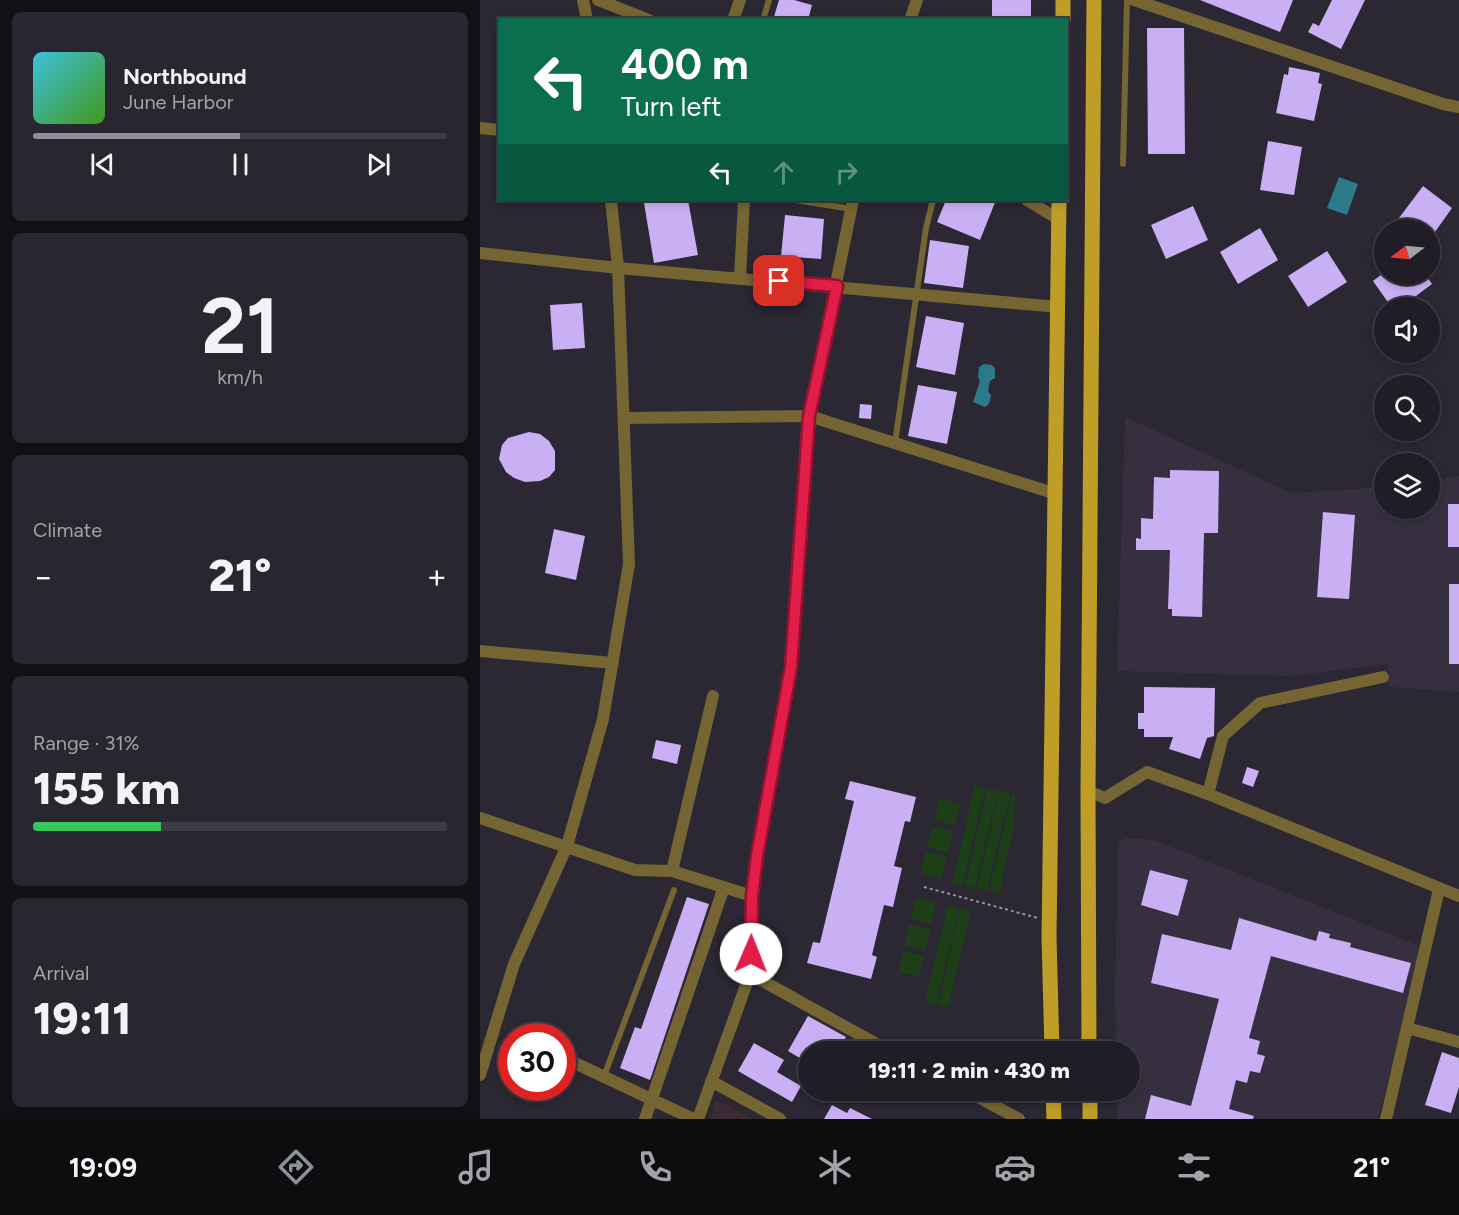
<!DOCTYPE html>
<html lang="en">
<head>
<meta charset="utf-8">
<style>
  body { margin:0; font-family:Figtree,sans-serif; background:#28262e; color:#f1f3f6; height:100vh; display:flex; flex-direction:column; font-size:22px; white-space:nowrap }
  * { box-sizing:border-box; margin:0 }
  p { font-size:20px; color:#a2a2a7 }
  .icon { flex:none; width:33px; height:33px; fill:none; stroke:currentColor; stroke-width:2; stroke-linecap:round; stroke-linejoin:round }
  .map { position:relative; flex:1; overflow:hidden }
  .drawer { display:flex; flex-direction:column; gap:12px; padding:12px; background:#121015; width:480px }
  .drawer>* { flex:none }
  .top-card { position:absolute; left:18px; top:18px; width:570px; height:183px; border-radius:0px; box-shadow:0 3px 9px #0003,0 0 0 2px #3d3b43; background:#0b6e4f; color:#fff; overflow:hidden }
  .needle { width:39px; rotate:254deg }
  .fabs { position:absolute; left:894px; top:219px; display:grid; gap:12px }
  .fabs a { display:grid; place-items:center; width:66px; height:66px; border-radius:50%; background:#201d26; box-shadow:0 3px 9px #0003,0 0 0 2px #3d3b43; font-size:30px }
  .speed { position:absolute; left:18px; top:1023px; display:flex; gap:12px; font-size:30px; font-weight:700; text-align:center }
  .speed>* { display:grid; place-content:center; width:78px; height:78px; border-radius:50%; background:#201d26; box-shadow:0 3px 9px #0003,0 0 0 2px #3d3b43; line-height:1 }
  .speed .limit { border:9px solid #d22; background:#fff; color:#111 }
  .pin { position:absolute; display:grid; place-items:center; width:51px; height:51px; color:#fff; margin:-26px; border-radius:12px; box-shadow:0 3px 9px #0006 }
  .me { position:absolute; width:66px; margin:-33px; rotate:1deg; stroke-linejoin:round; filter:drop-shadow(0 0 4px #0008) }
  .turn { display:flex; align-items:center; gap:21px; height:126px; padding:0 24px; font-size:27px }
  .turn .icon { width:78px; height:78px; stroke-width:2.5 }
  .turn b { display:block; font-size:42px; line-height:51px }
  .lanes { display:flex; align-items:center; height:57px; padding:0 24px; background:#0003; justify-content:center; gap:30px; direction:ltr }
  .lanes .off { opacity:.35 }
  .big { font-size:45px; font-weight:800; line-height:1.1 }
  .drawer .widget { flex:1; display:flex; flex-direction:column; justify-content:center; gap:9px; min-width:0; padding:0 21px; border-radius:9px; background:#28262e }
  .drawer .dial { align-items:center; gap:0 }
  .dial b { font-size:78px; line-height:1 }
  .song { display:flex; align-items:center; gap:18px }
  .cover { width:72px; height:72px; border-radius:9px; background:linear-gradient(135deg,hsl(190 70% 55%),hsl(100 70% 35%)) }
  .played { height:6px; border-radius:3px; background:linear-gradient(90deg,#8c9099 50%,#3d3b43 50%) }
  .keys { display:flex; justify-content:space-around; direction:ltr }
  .heat { display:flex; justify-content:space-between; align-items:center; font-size:33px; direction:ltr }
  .charge { height:9px; border-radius:4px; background:linear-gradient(90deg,#34c759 31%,#3d3b43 0) }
  .trip { position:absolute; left:318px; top:1041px; width:342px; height:60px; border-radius:30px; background:#201d26; box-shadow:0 3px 9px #0003,0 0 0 2px #3d3b43; font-weight:800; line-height:60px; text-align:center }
  .dock { display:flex; height:96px; justify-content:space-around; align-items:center; background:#0d0c0f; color:#a2a2a7 }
  .dock .icon { width:42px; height:42px }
  .dock .current { color:#8c9099 }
  .dock b { font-size:27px; color:#f1f3f6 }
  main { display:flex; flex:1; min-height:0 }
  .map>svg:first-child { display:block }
  .commercial { fill:#3d2b33 }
  .built { fill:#352f40 }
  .green { fill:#1d3f18 }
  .water { fill:#2c7a89 }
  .building { fill:#c9b0f4 }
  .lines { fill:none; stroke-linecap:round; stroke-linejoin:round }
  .path { stroke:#96939d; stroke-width:2; stroke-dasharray:3 3; stroke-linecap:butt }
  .lane { stroke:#746533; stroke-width:6 }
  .street { stroke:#746533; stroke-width:12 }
  .primary { stroke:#bf9e27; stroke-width:15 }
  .route-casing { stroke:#92132f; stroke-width:15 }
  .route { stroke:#e11d48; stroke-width:10 }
</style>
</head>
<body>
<main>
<section class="drawer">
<div class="widget">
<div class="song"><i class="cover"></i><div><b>Northbound</b><p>June Harbor</p></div></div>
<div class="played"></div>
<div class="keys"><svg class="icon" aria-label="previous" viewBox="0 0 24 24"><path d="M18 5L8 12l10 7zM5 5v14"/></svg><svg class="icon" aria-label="pause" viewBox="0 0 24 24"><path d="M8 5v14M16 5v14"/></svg><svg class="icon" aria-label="next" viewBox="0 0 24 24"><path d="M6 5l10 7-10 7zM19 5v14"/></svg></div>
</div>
<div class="widget dial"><b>21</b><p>km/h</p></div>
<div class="widget"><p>Climate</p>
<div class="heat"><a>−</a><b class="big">21°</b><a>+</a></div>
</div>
<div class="widget"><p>Range · 31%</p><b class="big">155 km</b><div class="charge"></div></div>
<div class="widget"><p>Arrival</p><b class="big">19:11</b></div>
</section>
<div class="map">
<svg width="979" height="1119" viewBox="0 0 979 1119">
  <rect width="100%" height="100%" fill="#2b2733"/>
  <path class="commercial" d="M 236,1100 L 273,1119 L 231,1119 Z"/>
  <path class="built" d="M 645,417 L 812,493 L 904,487 L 904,508 L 950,508 L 950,482 L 979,476 L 979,692 L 909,687 L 908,664 L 810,676 L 637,671 Z
    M 647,838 L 674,840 L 942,947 L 898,1119 L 637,1119 L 636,1091 L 650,1090 L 650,1052 L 636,1052 L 635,992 L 638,841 Z"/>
  <path class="green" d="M 495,786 L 505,788 L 483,885 L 472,883 Z
    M 507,789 L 518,791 L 495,888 L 485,886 Z
    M 519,791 L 530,794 L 507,891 L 497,888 Z
    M 532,794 L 535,795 L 534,826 L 519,894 L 509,891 Z
    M 460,798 L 480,804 L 475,825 L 455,820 Z
    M 453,826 L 473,831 L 468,853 L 447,847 Z
    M 446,852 L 467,857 L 461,879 L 441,873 Z
    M 436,897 L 456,902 L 451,924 L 431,919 Z
    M 468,905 L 479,908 L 456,1005 L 445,1002 Z
    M 480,908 L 491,910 L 468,1007 L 458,1005 Z
    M 429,924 L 450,929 L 445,950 L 424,945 Z
    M 423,951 L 444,956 L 438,977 L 418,972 Z"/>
  <path class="water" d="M 859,177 L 878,184 L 867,215 L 847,208 Z
    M 504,364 L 512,365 L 515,369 L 515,378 L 510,381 L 508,391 L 511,395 L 509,404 L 505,407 L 493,402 L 500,381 L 498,377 L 499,367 Z"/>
  <path class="building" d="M 299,0 L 314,0 L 332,5 L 328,20 L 293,20 Z
    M 512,0 L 551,0 L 551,20 L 512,19 Z
    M 720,0 L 813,0 L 800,32 Z
    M 852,0 L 885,0 L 861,49 L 828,32 L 833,23 L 839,26 Z
    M 667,28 L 704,28 L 705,154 L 668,154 Z
    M 809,67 L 840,73 L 838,83 L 842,84 L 834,121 L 796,113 L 804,74 L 808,75 Z
    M 788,141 L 822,147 L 814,195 L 780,190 Z
    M 943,186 L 972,208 L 950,239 L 950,230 L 910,230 Z
    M 186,200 L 208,200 L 218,255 L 174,263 L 164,203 Z
    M 466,200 L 516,200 L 500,240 L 457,222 Z
    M 713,206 L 728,240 L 686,259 L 671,225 Z
    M 305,215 L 344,219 L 341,259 L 301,256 Z
    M 780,228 L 798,260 L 758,284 L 740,252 Z
    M 450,240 L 489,246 L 483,288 L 444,283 Z
    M 847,251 L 867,282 L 828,307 L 808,276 Z
    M 902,274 L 945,274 L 952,284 L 920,308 L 912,308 L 893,281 Z
    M 102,303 L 105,348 L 73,350 L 70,305 Z
    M 446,316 L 484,323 L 475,375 L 436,367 Z
    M 438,385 L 477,392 L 467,444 L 428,436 Z
    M 380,404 L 392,405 L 391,419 L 379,418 Z
    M 49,432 L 60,434 L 69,441 L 75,451 L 75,470 L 69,477 L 60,481 L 45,482 L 34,478 L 26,472 L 19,459 L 22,445 L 28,438 Z
    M 690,470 L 739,471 L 738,533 L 724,533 L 722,617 L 692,616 L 692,609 L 688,609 L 690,550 L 656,550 L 656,538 L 661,539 L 661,518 L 673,519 L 674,477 L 690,478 Z
    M 968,504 L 979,504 L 979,547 L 968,547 Z
    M 843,512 L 875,515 L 869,599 L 837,597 Z
    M 74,529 L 105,536 L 96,580 L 65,573 Z
    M 969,584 L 979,584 L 979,664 L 969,664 Z
    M 664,687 L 735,688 L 734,736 L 727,738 L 720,759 L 689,749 L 693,737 L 664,737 L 664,729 L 658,729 L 658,713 L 664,713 Z
    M 176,740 L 201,745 L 197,764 L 172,758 Z
    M 767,767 L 779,771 L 773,787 L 762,783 Z
    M 370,781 L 436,797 L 430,822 L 425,821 L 414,866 L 422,868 L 413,907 L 404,905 L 392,955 L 397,957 L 391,979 L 327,963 L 333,942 L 340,943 L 374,801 L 365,799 Z
    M 670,870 L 708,880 L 698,916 L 661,905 Z
    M 207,897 L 229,904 L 170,1080 L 140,1068 L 155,1027 L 161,1029 Z
    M 759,918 L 836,941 L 839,931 L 850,934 L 849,938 L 871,943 L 870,947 L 931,963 L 923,993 L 791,956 L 769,1038 L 780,1041 L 777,1054 L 785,1056 L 780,1073 L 770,1071 L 767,1083 L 756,1080 L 749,1109 L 774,1116 L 773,1119 L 665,1119 L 671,1095 L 711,1106 L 739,999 L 671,983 L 682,934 L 751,950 Z
    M 328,1016 L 366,1037 L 358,1052 L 328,1052 L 328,1063 L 308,1051 Z
    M 274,1043 L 304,1060 L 297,1072 L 321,1086 L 312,1102 L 258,1071 Z
    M 962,1052 L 979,1058 L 979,1087 L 971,1113 L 945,1105 Z
    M 352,1105 L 367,1113 L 370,1108 L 392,1119 L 344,1119 Z"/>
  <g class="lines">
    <path class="path" d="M 444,887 L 558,918"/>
    <path class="lane" d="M 283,20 L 289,0
      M 643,164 L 647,0
      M 315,200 L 372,209
      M 415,443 L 446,228 L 453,200
      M 124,1076 L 194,890"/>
    <path class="street" d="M 103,0 L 107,20
      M 118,0 L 169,20
      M 654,0 L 963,104 L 979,107
      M 253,20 L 260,0
      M 430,20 L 437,0
      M 0,128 L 20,130
      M 547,200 L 578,219
      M 0,253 L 138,268 L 579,307
      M 260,278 L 264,200
      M 145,418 L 329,416 L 573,493
      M 0,651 L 133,663
      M 608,791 L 625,798 L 667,772 L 728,794 L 979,896
      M 728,794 L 743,736 L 780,703 L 903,677
      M 0,818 L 155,870 L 192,871 L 272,896
      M 192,871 L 233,696
      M 270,974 L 411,1052
      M 927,1028 L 979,1042
      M 95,1063 L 213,1119
      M 0,1075 L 34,964 L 87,846 L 123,719 L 149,564 L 138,268 L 131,200
      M 231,1081 L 300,1119
      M 485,1090 L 539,1119
      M 165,1119 L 244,887
      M 218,1119 L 270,974 L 272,896 L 277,856 L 311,667 L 329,416 L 373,200
      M 906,1119 L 959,889"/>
    <path class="primary" d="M 583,20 L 583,0
      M 572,1052 L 569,937 L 579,200
      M 609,1052 L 608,791 L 614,0
      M 573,1090 L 574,1119
      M 610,1090 L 610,1119"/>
  </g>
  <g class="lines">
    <defs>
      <path id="route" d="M 271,954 L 272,896 L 277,856 L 311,667 L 329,416 L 357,286 L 299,281"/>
    </defs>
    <use href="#route" class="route-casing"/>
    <use href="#route" class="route"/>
  </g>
</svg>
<div class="fabs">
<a><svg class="needle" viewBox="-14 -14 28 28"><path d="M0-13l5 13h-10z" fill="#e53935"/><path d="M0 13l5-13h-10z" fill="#a2a2a7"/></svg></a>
<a><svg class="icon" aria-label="sound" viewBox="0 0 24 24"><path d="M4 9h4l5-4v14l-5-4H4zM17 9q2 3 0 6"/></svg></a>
<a><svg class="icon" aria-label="search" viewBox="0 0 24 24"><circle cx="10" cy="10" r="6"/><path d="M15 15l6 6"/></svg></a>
<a><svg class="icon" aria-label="layers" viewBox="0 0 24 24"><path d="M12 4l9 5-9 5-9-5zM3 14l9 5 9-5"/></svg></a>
</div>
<div class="speed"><div class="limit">30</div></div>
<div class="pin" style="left:299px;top:281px;background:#d93025"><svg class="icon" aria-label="arrive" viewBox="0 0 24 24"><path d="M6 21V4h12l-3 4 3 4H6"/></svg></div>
<svg class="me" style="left:271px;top:954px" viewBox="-20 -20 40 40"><circle r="19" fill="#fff"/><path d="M0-13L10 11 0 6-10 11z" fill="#e11d48"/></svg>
<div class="trip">19:11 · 2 min · 430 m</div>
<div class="top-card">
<div class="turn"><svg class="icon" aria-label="left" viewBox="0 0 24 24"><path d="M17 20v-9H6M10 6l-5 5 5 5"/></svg><div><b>400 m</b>Turn left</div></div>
<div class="lanes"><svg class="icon" aria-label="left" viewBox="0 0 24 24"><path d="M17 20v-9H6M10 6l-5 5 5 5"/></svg><svg class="icon off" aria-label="ahead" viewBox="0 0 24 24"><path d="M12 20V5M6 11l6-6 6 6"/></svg><svg class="icon off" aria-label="right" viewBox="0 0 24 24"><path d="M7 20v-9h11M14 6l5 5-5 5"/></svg></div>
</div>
</div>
</main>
<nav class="dock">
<b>19:09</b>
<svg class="icon current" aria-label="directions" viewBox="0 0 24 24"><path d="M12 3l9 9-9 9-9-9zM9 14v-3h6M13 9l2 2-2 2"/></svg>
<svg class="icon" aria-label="music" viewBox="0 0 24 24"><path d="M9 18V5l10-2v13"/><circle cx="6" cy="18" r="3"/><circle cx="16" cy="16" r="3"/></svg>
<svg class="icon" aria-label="phone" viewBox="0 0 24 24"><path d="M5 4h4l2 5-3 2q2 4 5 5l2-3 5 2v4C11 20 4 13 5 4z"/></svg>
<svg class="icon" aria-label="climate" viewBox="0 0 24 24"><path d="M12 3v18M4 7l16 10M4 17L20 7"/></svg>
<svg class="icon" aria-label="car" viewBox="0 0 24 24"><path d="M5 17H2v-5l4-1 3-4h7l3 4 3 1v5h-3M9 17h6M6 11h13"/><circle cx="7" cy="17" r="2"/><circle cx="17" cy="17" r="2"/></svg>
<svg class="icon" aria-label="filters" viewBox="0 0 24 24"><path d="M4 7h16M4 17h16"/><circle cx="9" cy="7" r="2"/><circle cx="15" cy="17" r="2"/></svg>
<b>21°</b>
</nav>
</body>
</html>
